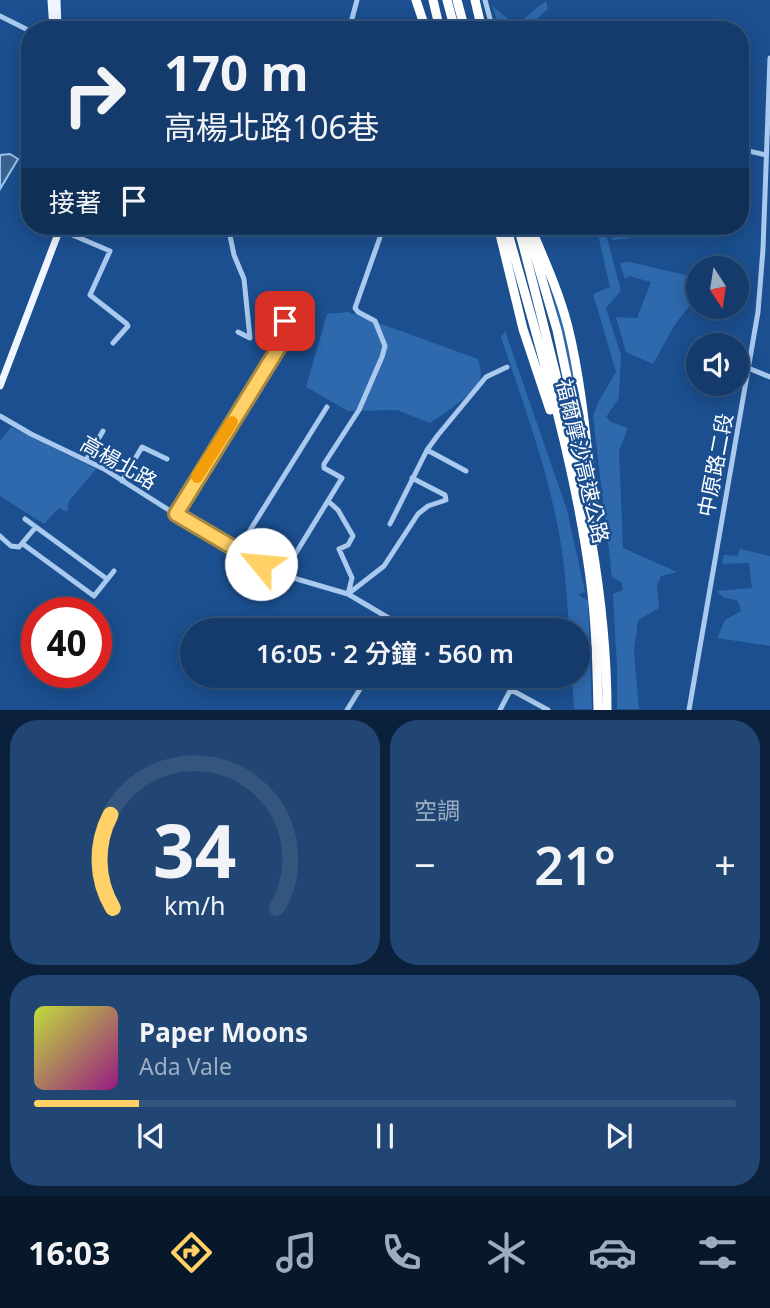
<!DOCTYPE html>
<html lang="zh-TW">
<head>
<meta charset="utf-8">
<style>
  body { margin:0; font-family:"Noto Sans","Noto Sans TC",sans-serif; background:#214673; color:#f1f3f6; height:100vh; display:flex; flex-direction:column; font-size:26px; white-space:nowrap }
  * { box-sizing:border-box; margin:0 }
  p { font-size:23px; color:#9dadc1 }
  .icon { flex:none; width:38px; height:38px; fill:none; stroke:currentColor; stroke-width:2; stroke-linecap:round; stroke-linejoin:round }
  .map { position:relative; height:710px; overflow:hidden }
  .side { display:flex; flex-direction:column; gap:10px; padding:10px; background:#0b203b; flex:1 }
  .side>* { flex:none }
  .hud { position:absolute; left:21px; top:21px; width:728px; height:214px; border-radius:28px; box-shadow:0 4px 18px #0003,0 0 0 2px #33557e; background:#143b6b; color:#f1f3f6; overflow:hidden }
  .needle { width:46px; rotate:168deg }
  .fabs { position:absolute; left:686px; top:256px; display:grid; gap:14px }
  .fabs a { display:grid; place-items:center; width:63px; height:63px; border-radius:50%; background:#143b6b; box-shadow:0 4px 18px #0003,0 0 0 2px #33557e; font-size:35px }
  .speed { position:absolute; left:21px; top:597px; display:flex; gap:14px; font-size:35px; font-weight:700; text-align:center }
  .speed>* { display:grid; place-content:center; width:91px; height:91px; border-radius:50%; background:#143b6b; box-shadow:0 4px 18px #0003,0 0 0 2px #33557e; line-height:1 }
  .speed .limit { border:10px solid #d22; background:#fff; color:#111 }
  .pin { position:absolute; display:grid; place-items:center; width:60px; height:60px; color:#fff; margin:-30px; border-radius:14px; box-shadow:0 4px 10px #0006 }
  .me { position:absolute; width:77px; margin:-38px; rotate:298deg; stroke-linejoin:round; filter:drop-shadow(0 0 5px #0008) }
  .turn { display:flex; align-items:center; gap:24px; height:147px; padding:0 28px; font-size:32px }
  .turn .icon { width:91px; height:91px; stroke-width:2.5 }
  .turn b { display:block; font-size:49px; line-height:60px }
  .then { display:flex; align-items:center; height:66px; padding:0 28px; background:#0003; gap:14px; font-size:26px }
  .big { font-size:52px; font-weight:600; line-height:1.1 }
  .side .widget { flex:1; display:flex; flex-direction:column; justify-content:center; gap:10px; min-width:0; padding:0 24px; border-radius:28px; background:#214673 }
  .side .dial { align-items:center; gap:0 }
  .dial svg { height:182px; overflow:visible; fill:none; stroke:#33557e; stroke-width:7; stroke-linecap:round; text-anchor:middle }
  .dial text { fill:#f1f3f6; stroke:none }
  .song { display:flex; align-items:center; gap:21px }
  .cover { width:84px; height:84px; border-radius:10px; background:linear-gradient(135deg,hsl(70 70% 55%),hsl(310 70% 35%)) }
  .played { height:7px; border-radius:4px; background:linear-gradient(90deg,#ffd166 15%,#33557e 15%) }
  .keys { display:flex; justify-content:space-around; direction:ltr }
  .heat { display:flex; justify-content:space-between; align-items:center; font-size:38px; direction:ltr }
  .side .tiles { flex:1; display:grid; gap:10px; grid-template-columns:1fr 1fr }
  .widget:last-child { grid-column:span 2 }
  .trip { position:absolute; left:180px; top:618px; width:410px; height:70px; border-radius:35px; background:#143b6b; box-shadow:0 4px 18px #0003,0 0 0 2px #33557e; font-weight:600; line-height:70px; text-align:center }
  .tabs { display:flex; height:112px; justify-content:space-around; align-items:center; background:#08182b; color:#9dadc1 }
  .tabs .icon { width:49px; height:49px }
  .tabs .current { color:#ffd166 }
  .tabs b { font-size:32px; color:#f1f3f6 }
  .map>svg:first-child { display:block }
  .green { fill:#2e69ad }
  .water { fill:#3c6290; stroke:#9cc4f0; stroke-width:2 }
  .lines { fill:none; stroke-linecap:round; stroke-linejoin:round }
  .minor { stroke:#a9c9ee; stroke-width:5 }
  .major { stroke:#f0f6ff; stroke-width:7 }
  .highway { stroke:#fff; stroke-width:9 }
  .route-casing { stroke:#a68842; stroke-width:18 }
  .route { stroke:#ffd166; stroke-width:12 }
  .slow { stroke:#f59e0b; stroke-width:12 }
  .labels { text-anchor:middle; dominant-baseline:central; stroke-width:5; stroke-linejoin:round; paint-order:stroke }
  .street-label { font-size:21px; fill:#fff; stroke:#1b4f8f }
</style>
</head>
<body>
<div class="map">
<svg width="770" height="710" viewBox="0 0 770 710">
  <rect width="100%" height="100%" fill="#1b4f8f"/>
  <path class="green" d="M 546,1 L 548,9 L 524,30 L 501,30 L 492,6 L 516,25 Z
    M 596,226 L 604,226 L 621,291 L 606,308 L 621,355 L 619,398 L 606,417 L 611,422 L 628,428 L 619,451 L 623,548 L 677,572 L 661,576 L 657,586 L 659,608 L 638,620 L 634,651 L 639,709 L 617,709 L 617,667 L 613,594 L 623,590 L 621,582 L 612,577 L 593,416 L 599,401 L 616,372 L 593,294 L 610,287 Z
    M 609,226 L 640,226 L 639,233 L 633,233 L 631,238 L 613,240 Z
    M 630,262 L 698,278 C 698,304 685,308 673,328 C 666,340 660,352 653,364 L 626,352 L 616,317 L 637,318 L 651,282 L 629,276 L 625,279 L 620,263 Z
    M 545,269 C 566,321 573,369 581,424 L 560,324 Z
    M 348,312 L 478,359 C 480,367 483,375 479,382 C 474,394 442,415 430,423 L 397,410 L 348,411 L 306,387 L 327,314 Z
    M 505,331 L 567,510 L 585,592 L 578,595 L 588,600 L 592,709 L 574,709 L 572,676 L 578,676 L 578,630 L 569,630 C 567,592 564,555 556,518 C 543,456 521,397 501,337 Z
    M 11,427 L 96,469 L 69,501 L 67,512 L 59,508 L 44,524 L 0,496 L 0,441 Z
    M 740,549 L 770,556 L 770,646 L 717,638 L 725,620 L 741,611 L 738,601 L 723,597 L 717,591 L 752,588 L 749,563 L 722,564 L 724,555 L 738,556 Z"/>
  <path class="water" d="M 10,154 L 18,159 L 0,189 L 0,155 Z"/>
  <g class="lines">
    <path class="minor" d="M 485,0 L 493,30
      M 0,16 L 30,31
      M 265,27 L 276,30
      M 285,30 L 350,29
      M 349,30 L 357,0
      M 740,149 L 766,155
      M 61,226 L 68,233 L 110,251 L 90,295 L 127,324 L 128,326 L 113,343
      M 228,226 L 234,255 L 244,279 L 250,338 L 238,332
      M 748,368 L 770,377
      M 0,416 L 31,434 L 104,469 L 221,543 L 261,564 L 290,577 L 348,594 L 409,630
      M 427,450 L 466,471
      M 86,460 L 103,431
      M 122,481 L 142,447 L 167,459
      M 328,501 L 338,510 L 353,536 L 348,545 L 339,549 L 352,578 L 348,594
      M 176,514 L 279,347 L 291,296
      M 25,519 L 107,579
      M 390,524 L 427,450 L 438,435 L 486,377 L 507,367
      M 0,536 L 11,546 L 19,547 L 35,528
      M 23,544 L 94,596 L 114,571
      M 237,551 L 327,407
      M 283,574 L 342,478 L 324,468 L 324,464 L 359,410 L 382,357 L 385,346 L 375,321 L 358,312 L 355,308 L 384,226
      M 348,594 L 384,566 L 418,514 L 428,506 L 446,500 L 445,495 L 412,478
      M 486,676 L 548,710
      M 347,710 L 368,676
      M 500,710 L 511,689
      M 689,710 L 758,312 L 763,249 L 770,58"/>
    <path class="major" d="M 51,0 L 53,30
      M 57,0 L 58,30
      M 0,386 L 61,226"/>
    <path class="highway" d="M 416,0 L 426,30
      M 433,0 L 440,30
      M 447,0 L 455,30
      M 457,0 L 465,30
      M 475,0 L 482,30
      M 498,226 L 523,329 L 550,410
      M 506,226 C 538,341 574,458 590,577 C 596,621 597,665 598,710
      M 518,226 C 531,274 543,323 555,371 C 582,483 607,594 607,710
      M 530,226 C 544,259 559,292 568,327 C 585,396 588,470 598,540
      M 530,238 L 557,330 L 580,438"/>
  </g>
  <g class="lines">
    <defs>
      <path id="route" d="M 261,564 L 176,514 L 279,347 L 285,321"/>
    </defs>
    <use href="#route" class="route-casing"/>
    <use href="#route" class="route"/>
    <path class="slow" d="M 197,477 L 232,422"/>
  </g>
  <g class="labels">
    <g class="street-label">
      <text transform="translate(583 461) rotate(77)">福爾摩沙高速公路</text>
      <text transform="translate(119 462) rotate(30)">高楊北路</text>
      <text transform="translate(715 465) rotate(-79)">中原路二段</text>
    </g>
  </g>
</svg>
<div class="fabs">
<a><svg class="needle" viewBox="-14 -14 28 28"><path d="M0-13l5 13h-10z" fill="#e53935"/><path d="M0 13l5-13h-10z" fill="#9dadc1"/></svg></a>
<a><svg class="icon" aria-label="sound" viewBox="0 0 24 24"><path d="M4 9h4l5-4v14l-5-4H4zM17 9q2 3 0 6"/></svg></a>
</div>
<div class="speed"><div class="limit">40</div></div>
<div class="pin" style="left:285px;top:321px;background:#d93025"><svg class="icon" aria-label="arrive" viewBox="0 0 24 24"><path d="M6 21V4h12l-3 4 3 4H6"/></svg></div>
<svg class="me" style="left:261px;top:564px" viewBox="-20 -20 40 40"><circle r="19" fill="#fff"/><path d="M0-13L10 11 0 6-10 11z" fill="#ffd166"/></svg>
<div class="trip">16:05 · 2 分鐘 · 560 m</div>
<div class="hud">
<div class="turn"><svg class="icon" aria-label="right" viewBox="0 0 24 24"><path d="M7 20v-9h11M14 6l5 5-5 5"/></svg><div><b>170 m</b>高楊北路106巷</div></div>
<div class="then">接著<svg class="icon" aria-label="arrive" viewBox="0 0 24 24"><path d="M6 21V4h12l-3 4 3 4H6"/></svg></div>
</div>
</div>
<section class="side">
<div class="tiles">
<div class="widget dial"><svg viewBox="0 0 100 80">
<path d="M14 69A42 42 0 1 1 86 69"/>
<path d="M14 69A42 42 0 0 1 13 28" stroke="#ffd166"/>
<text x="50" y="56" font-size="32" font-weight="700">34</text>
<text x="50" y="72" font-size="11">km/h</text>
</svg></div>
<div class="widget"><p>空調</p>
<div class="heat"><a>−</a><b class="big">21°</b><a>+</a></div>
</div>
<div class="widget">
<div class="song"><i class="cover"></i><div><b>Paper Moons</b><p>Ada Vale</p></div></div>
<div class="played"></div>
<div class="keys"><svg class="icon" aria-label="previous" viewBox="0 0 24 24"><path d="M18 5L8 12l10 7zM5 5v14"/></svg><svg class="icon" aria-label="pause" viewBox="0 0 24 24"><path d="M8 5v14M16 5v14"/></svg><svg class="icon" aria-label="next" viewBox="0 0 24 24"><path d="M6 5l10 7-10 7zM19 5v14"/></svg></div>
</div>
</div>
</section>
<nav class="tabs">
<b>16:03</b>
<svg class="icon current" aria-label="directions" viewBox="0 0 24 24"><path d="M12 3l9 9-9 9-9-9zM9 14v-3h6M13 9l2 2-2 2"/></svg>
<svg class="icon" aria-label="music" viewBox="0 0 24 24"><path d="M9 18V5l10-2v13"/><circle cx="6" cy="18" r="3"/><circle cx="16" cy="16" r="3"/></svg>
<svg class="icon" aria-label="phone" viewBox="0 0 24 24"><path d="M5 4h4l2 5-3 2q2 4 5 5l2-3 5 2v4C11 20 4 13 5 4z"/></svg>
<svg class="icon" aria-label="climate" viewBox="0 0 24 24"><path d="M12 3v18M4 7l16 10M4 17L20 7"/></svg>
<svg class="icon" aria-label="car" viewBox="0 0 24 24"><path d="M5 17H2v-5l4-1 3-4h7l3 4 3 1v5h-3M9 17h6M6 11h13"/><circle cx="7" cy="17" r="2"/><circle cx="17" cy="17" r="2"/></svg>
<svg class="icon" aria-label="filters" viewBox="0 0 24 24"><path d="M4 7h16M4 17h16"/><circle cx="9" cy="7" r="2"/><circle cx="15" cy="17" r="2"/></svg>
</nav>
</body>
</html>
